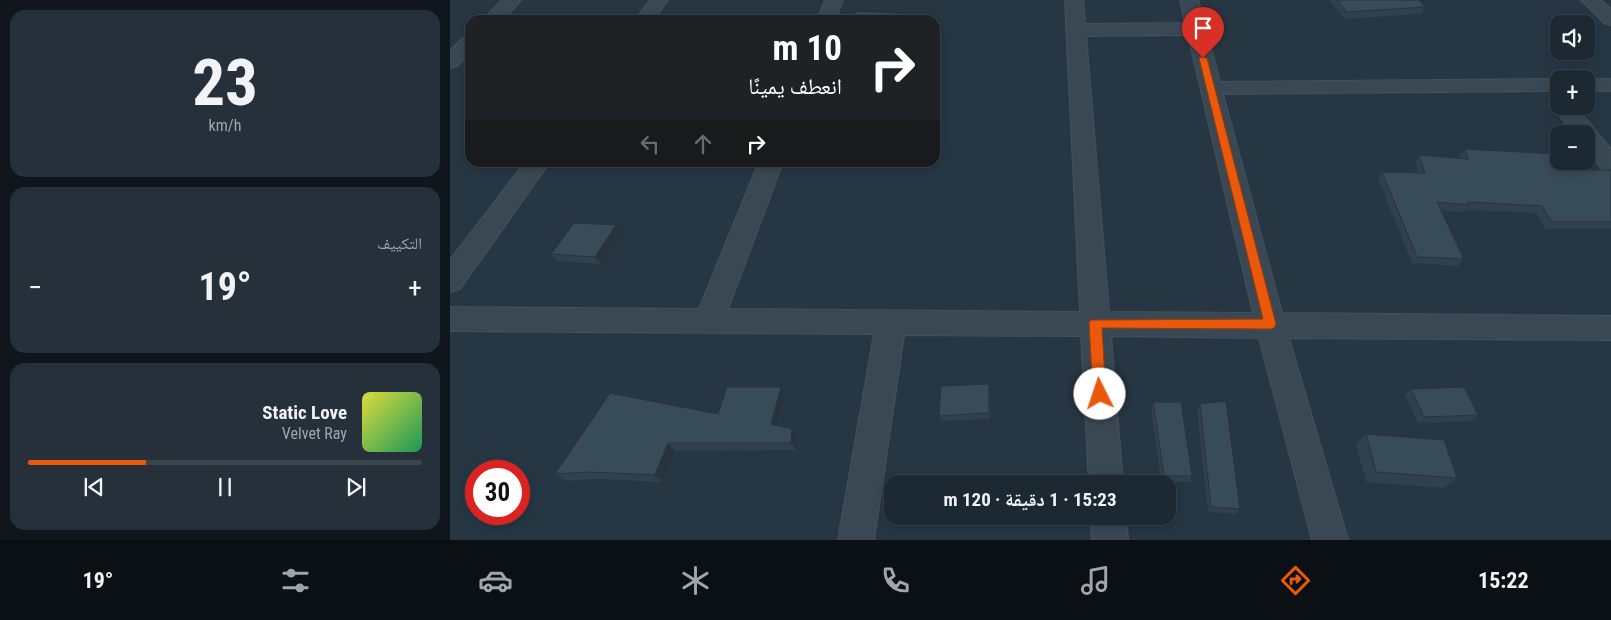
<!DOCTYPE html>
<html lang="ar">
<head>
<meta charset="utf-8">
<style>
  body { margin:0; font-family:"Roboto Condensed","Noto Naskh Arabic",sans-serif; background:#25303a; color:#f1f3f6; direction:rtl; height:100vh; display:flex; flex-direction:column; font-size:19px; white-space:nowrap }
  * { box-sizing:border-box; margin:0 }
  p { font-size:16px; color:#a0a6ac }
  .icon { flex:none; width:28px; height:28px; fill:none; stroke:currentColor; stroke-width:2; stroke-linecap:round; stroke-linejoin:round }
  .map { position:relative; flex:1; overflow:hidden; direction:ltr }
  .side { display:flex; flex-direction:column; gap:10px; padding:10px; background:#0f161c; width:450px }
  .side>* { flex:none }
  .guide { position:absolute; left:15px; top:15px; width:475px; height:152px; border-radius:15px; box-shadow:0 2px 8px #0003,0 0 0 1px #3a444d; direction:rtl; background:#202124; color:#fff; overflow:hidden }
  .controls { position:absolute; left:1100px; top:15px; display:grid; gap:10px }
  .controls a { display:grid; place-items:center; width:45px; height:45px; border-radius:10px; background:#1c2832; box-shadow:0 2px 8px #0003,0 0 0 1px #3a444d; font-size:25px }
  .speed { position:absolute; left:15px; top:460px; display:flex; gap:10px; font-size:25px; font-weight:700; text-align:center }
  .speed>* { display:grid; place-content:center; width:65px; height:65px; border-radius:50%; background:#1c2832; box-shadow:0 2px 8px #0003,0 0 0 1px #3a444d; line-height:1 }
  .speed .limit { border:8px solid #d22; background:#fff; color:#111 }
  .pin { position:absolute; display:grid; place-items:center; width:42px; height:42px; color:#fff; margin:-51px -21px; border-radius:50% 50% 50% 0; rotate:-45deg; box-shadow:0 0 5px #0007 }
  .pin .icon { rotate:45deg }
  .me { position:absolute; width:55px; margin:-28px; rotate:356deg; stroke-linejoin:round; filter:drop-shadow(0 0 4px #0008) }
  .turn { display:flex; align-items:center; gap:18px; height:105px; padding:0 15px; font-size:22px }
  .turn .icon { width:65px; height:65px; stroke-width:2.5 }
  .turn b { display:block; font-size:35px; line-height:42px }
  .lanes { display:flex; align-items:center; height:48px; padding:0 15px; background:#0003; justify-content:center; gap:25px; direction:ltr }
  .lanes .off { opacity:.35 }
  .big { font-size:38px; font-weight:700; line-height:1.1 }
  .side .card { flex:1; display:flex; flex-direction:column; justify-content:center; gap:8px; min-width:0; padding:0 18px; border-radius:15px; background:#25303a }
  .side .dial { align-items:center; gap:0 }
  .dial b { font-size:65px; line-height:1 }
  .song { display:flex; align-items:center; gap:15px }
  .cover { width:60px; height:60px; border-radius:8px; background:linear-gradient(135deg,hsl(60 70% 55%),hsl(150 70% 35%)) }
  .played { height:5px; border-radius:2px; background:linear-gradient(90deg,#ea580c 30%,#3a444d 30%) }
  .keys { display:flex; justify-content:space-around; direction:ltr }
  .heat { display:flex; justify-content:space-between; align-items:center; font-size:28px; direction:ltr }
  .trip { position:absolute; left:434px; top:475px; width:292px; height:50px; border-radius:15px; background:#1c2832; box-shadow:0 2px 8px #0003,0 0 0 1px #3a444d; font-weight:700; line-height:50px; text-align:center; direction:rtl }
  .tabs { display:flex; height:80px; justify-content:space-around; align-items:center; background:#0b1014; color:#a0a6ac }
  .tabs .icon { width:35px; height:35px }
  .tabs .current { color:#ea580c }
  .tabs b { font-size:22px; color:#f1f3f6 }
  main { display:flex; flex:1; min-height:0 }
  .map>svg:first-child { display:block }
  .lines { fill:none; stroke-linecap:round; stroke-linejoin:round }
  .minor-casing { stroke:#44515c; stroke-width:2 }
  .minor { fill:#3a4853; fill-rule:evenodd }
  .wall { fill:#30404d }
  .shaded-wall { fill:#27343e }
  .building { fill:#384b59; stroke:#27343e }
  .route { fill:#ea580c; stroke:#983908 }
</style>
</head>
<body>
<main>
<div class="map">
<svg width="1161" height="540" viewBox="0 0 1161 540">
  <rect width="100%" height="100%" fill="#263643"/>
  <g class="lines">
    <defs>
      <path id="minor" d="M 52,0 L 71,0 L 53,20 L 33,20 Z
        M 200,0 L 218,0 L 204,20 L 185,20 Z
        M 375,0 L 393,0 L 385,20 L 367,20 Z
        M 615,0 L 633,0 L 635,24 L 735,23 L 730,0 L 748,0 L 770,82 L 1109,79 L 1109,91 L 773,94 L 832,313 L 1161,316 L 1161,340 L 839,338 L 898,540 L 862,540 L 809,338 L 661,336 L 673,484 L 639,484 L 631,336 L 454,335 L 424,540 L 388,540 L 424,334 L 0,331 L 0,307 L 249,309 L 309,162 L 333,162 L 278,309 L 630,312 ZM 738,35 L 803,313 L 659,312 L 636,36 Z
        M 1131,0 L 1151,0 L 1161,9 L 1161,25 L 1154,23 Z
        M 20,36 L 20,53 L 7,66 L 0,68 L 0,51 L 13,38 Z
        M 1136,79 L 1161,79 L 1161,91 L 1136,91 Z
        M 1109,100 L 1109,106 L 1125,106 L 1161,149 L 1161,172 L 1153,170 L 1136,149 L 1136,134 L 1124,134 L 1102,106 L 1105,101 Z
        M 75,162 L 100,162 L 10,289 L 0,292 L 0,260 Z
        M 640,516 L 676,516 L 678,540 L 642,540 Z"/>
    </defs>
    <use href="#minor" class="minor-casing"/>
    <use href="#minor" class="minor"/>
  </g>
  <path class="wall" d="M 879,0 L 969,0 L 975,7 L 972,14 L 894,19 Z
    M 1014,149 L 1135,170 L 1161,170 L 1161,229 L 1096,229 L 1086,213 L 1016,210 L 1014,212 L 990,210 L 1014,259 L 1008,266 L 962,263 L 928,179 L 932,172 L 968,172 L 965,162 L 969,155 L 1010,158 L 1009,156 Z
    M 166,225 L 172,232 L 151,264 L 107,261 L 101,254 Z
    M 539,384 L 540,419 L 491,421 L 489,416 Z
    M 331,387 L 336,395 L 328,426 L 342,429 L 347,436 L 346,450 L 226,451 L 213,482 L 149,479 L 116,481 L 105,474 L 268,414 Z
    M 961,389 L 1028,415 L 1021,421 L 968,423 L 955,395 Z
    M 703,402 L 742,476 L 740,482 L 711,481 L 701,408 Z
    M 750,404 L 790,509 L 787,514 L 758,512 L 747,410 Z
    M 916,434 L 1007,478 L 994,488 L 916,482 L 906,444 Z"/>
  <path class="shaded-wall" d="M 448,13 L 449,20 L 445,20 Z
    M 166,225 L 172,232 L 151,264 L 145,257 Z
    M 331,387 L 336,395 L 326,432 L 321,424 Z
    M 342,429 L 347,436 L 346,450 L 341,443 Z
    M 218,443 L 226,451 L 213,482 L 205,475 Z"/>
  <path class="building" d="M 887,0 L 969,0 L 975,7 L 897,12 Z
    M 406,11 L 448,13 L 445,20 L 401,20 Z
    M 1014,149 L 1109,154 L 1109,161 L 1128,161 L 1135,170 L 1161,170 L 1161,222 L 1102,222 L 1092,206 L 1018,202 L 1019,205 L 987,202 L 1014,259 L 967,257 L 932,172 L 975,173 L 969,155 L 1019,159 Z
    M 124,223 L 166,225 L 145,257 L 101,254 Z
    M 539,384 L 539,413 L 489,416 L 491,386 Z
    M 277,387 L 331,387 L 321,424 L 342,429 L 341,443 L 218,443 L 205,475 L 139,472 L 105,474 L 160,393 L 268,414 Z
    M 1014,387 L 1028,415 L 974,417 L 961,389 Z
    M 776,401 L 790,509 L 761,507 L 750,404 Z
    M 703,402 L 731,402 L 742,476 L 714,476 Z
    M 916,434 L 994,440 L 1007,478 L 926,472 Z"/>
  <path class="route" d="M 750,57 L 757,58 L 826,324 L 824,328 L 820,329 L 652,328 L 656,394 L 655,399 L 650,400 L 645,399 L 643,394 L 639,323 L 641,320 L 813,319 L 749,58 Z"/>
</svg>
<div class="controls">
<a><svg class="icon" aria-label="sound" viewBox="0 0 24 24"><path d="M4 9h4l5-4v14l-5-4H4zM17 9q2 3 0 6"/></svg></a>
<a>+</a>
<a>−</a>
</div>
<div class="speed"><div class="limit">30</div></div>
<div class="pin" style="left:753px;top:58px;background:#d93025"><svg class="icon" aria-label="arrive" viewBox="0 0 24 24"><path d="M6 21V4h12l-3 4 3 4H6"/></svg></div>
<svg class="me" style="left:650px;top:394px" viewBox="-20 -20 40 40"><circle r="19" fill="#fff"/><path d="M0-13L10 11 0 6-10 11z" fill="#ea580c"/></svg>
<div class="trip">15:23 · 1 دقيقة · 120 m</div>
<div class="guide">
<div class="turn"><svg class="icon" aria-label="right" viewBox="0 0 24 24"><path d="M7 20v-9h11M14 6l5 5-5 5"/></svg><div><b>10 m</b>انعطف يمينًا</div></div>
<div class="lanes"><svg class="icon off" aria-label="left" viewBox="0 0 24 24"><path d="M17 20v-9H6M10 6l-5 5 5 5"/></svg><svg class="icon off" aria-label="ahead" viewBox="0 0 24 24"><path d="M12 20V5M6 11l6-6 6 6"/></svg><svg class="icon" aria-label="right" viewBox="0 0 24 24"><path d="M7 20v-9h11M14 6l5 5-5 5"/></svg></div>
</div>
</div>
<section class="side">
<div class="card dial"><b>23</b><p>km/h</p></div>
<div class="card"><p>التكييف</p>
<div class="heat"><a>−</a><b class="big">19°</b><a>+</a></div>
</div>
<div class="card">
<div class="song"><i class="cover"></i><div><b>Static Love</b><p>Velvet Ray</p></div></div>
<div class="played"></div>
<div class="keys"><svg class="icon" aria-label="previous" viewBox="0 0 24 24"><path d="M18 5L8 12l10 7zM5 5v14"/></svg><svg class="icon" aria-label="pause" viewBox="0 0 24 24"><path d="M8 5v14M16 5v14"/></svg><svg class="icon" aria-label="next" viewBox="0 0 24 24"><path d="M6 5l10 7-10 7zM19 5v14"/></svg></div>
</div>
</section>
</main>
<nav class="tabs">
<b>15:22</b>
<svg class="icon current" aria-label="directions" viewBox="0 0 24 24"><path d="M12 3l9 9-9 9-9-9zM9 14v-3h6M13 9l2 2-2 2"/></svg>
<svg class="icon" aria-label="music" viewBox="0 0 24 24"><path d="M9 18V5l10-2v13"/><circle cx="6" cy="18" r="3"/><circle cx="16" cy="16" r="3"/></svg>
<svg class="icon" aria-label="phone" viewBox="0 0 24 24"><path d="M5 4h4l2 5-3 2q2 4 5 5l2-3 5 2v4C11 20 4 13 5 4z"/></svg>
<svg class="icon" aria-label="climate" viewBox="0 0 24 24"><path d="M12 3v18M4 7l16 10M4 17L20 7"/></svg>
<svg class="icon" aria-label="car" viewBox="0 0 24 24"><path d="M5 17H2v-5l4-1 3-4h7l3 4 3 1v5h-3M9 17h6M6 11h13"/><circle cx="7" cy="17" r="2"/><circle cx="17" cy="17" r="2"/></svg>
<svg class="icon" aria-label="filters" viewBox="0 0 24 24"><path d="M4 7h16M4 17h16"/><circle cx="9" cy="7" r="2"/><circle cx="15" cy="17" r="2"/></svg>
<b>19°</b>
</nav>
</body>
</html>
